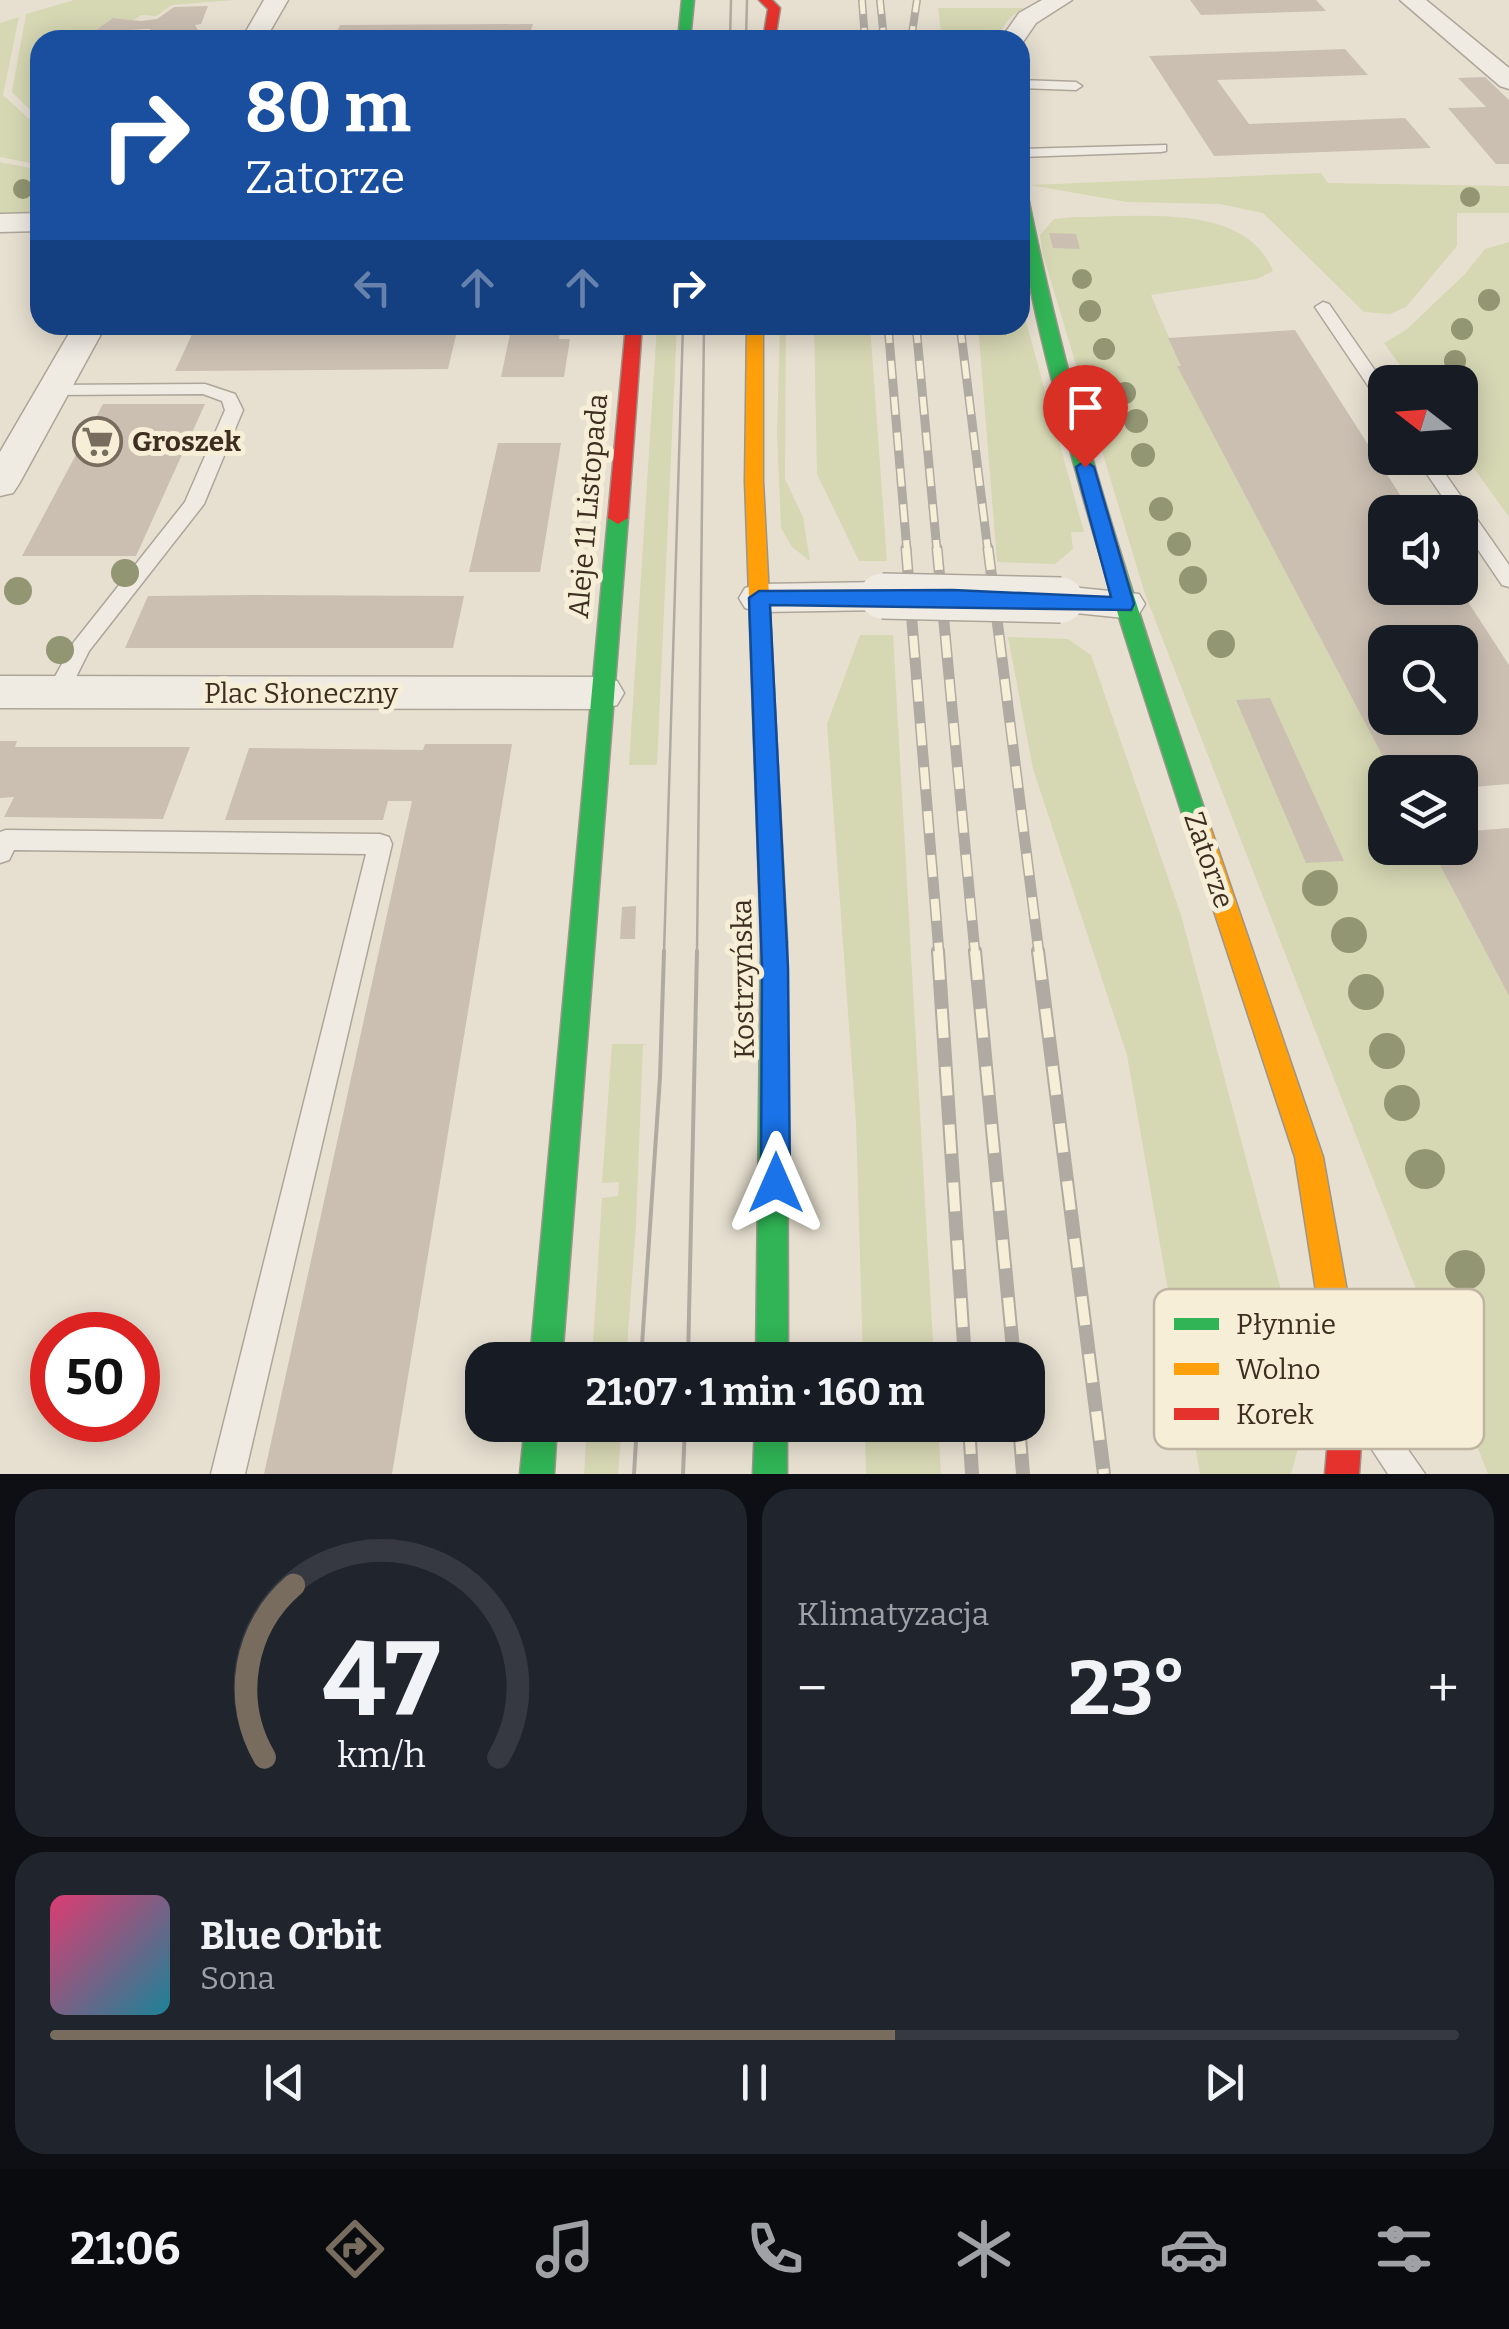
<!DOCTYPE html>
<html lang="pl">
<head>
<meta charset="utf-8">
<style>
  body { margin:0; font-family:Bitter,serif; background:#20242c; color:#f1f3f6; height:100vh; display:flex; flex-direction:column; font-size:38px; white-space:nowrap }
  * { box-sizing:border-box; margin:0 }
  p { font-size:32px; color:#9ea1a6 }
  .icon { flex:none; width:55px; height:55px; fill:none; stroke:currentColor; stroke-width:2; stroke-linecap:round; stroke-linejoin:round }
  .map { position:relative; height:1474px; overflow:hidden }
  .sheet { display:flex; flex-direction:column; gap:15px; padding:15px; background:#0d0f14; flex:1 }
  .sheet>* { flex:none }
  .banner { position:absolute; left:30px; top:30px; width:1000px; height:305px; border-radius:30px; box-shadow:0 5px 25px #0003; background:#1a4fa0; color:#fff; overflow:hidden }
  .needle { width:65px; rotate:287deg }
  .controls { position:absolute; left:1368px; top:365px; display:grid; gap:20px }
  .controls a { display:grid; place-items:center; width:110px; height:110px; border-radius:20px; background:#171b24; box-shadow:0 5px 25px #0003; font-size:50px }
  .speed { position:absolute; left:30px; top:1312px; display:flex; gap:20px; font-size:50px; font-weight:700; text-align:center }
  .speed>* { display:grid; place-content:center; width:130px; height:130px; border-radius:50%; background:#171b24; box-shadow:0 5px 25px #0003; line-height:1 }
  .speed .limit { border:15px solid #d22; background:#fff; color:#111 }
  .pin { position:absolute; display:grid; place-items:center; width:85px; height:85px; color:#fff; margin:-102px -42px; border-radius:50% 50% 50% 0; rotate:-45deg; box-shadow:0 0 10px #0007 }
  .pin .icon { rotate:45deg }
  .me { position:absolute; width:110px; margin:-55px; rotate:0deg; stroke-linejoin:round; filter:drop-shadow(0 0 8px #0008) }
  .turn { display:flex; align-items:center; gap:35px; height:210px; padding:0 50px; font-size:45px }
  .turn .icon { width:130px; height:130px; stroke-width:2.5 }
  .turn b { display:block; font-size:70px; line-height:85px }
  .lanes { display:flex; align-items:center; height:95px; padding:0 50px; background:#0003; justify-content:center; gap:50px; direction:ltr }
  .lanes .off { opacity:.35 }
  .big { font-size:75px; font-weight:700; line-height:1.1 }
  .sheet .card { flex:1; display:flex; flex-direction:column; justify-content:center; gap:15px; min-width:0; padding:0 35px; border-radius:30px; background:#20242c }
  .sheet .dial { align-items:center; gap:0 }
  .dial svg { height:260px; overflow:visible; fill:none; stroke:#363941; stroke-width:7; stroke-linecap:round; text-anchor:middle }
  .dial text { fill:#f1f3f6; stroke:none }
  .song { display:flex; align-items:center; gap:30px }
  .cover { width:120px; height:120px; border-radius:15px; background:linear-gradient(135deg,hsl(340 70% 55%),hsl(190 70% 35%)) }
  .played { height:10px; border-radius:5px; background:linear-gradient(90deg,#786c5e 60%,#363941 60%) }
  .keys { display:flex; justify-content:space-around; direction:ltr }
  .heat { display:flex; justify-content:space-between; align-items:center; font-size:55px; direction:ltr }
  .sheet .tiles { flex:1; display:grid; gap:15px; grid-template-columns:1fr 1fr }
  .card:last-child { grid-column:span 2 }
  .trip { position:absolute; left:465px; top:1342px; width:580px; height:100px; border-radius:30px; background:#171b24; box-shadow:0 5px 25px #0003; font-weight:700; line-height:100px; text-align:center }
  .tab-bar { display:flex; height:160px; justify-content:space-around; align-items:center; background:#090b0e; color:#9ea1a6 }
  .tab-bar .icon { width:70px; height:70px }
  .tab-bar .current { color:#786c5e }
  .tab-bar b { font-size:45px; color:#f1f3f6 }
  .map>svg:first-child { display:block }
  .green { fill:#d6d7b3 }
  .building { fill:#cbbfb2; fill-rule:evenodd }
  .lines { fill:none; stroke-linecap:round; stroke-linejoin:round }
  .lane-casing { stroke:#ada599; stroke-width:3 }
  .street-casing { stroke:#ada599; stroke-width:3 }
  .fast-casing { stroke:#9c958a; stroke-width:3 }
  .slow-casing { stroke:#9c958a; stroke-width:3 }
  .jam-casing { stroke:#9c958a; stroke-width:3 }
  .lane { fill:#efebe3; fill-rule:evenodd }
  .street { fill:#efebe3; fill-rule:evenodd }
  .fast { fill:#30b455; fill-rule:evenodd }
  .slow { fill:#ff9f0a; fill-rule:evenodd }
  .jam { fill:#e5322d; fill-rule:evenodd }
  .tram-far1 { stroke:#afaaa2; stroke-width:2.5 }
  .tram { stroke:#afaaa2; stroke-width:4 }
  .rail-far3-casing { stroke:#afaaa2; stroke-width:8 }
  .rail-far2-casing { stroke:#afaaa2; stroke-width:9 }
  .rail-far1-casing { stroke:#afaaa2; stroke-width:11 }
  .rail-casing { stroke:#afaaa2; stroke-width:14 }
  .rail-far3 { stroke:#f7eed8; stroke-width:5; stroke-dasharray:14; stroke-linecap:butt }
  .rail-far2 { stroke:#f7eed8; stroke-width:6; stroke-dasharray:18; stroke-linecap:butt }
  .rail-far1 { stroke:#f7eed8; stroke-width:8; stroke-dasharray:22; stroke-linecap:butt }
  .rail { stroke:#f7eed8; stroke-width:10; stroke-dasharray:29; stroke-linecap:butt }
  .street-bridge-casing { stroke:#ada599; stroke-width:48; stroke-linecap:butt }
  .street-bridge { stroke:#efebe3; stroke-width:45 }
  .tree { fill:#929673 }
  .route { fill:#1a73e8; stroke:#114b97; stroke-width:2.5 }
  .labels { text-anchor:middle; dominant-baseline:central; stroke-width:10; stroke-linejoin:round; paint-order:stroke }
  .poi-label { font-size:28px; font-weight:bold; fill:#3d2e20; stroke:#f7eed8; text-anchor:start }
  .street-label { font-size:28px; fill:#3d2e20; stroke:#f7eed8 }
  .key { fill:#f7eed8; stroke:#bfb4a1; stroke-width:2.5 }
  .key-label { font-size:28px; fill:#3d2e20 }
</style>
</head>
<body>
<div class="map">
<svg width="1509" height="1474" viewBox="0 0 1509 1474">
  <rect width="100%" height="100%" fill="#e7e0d1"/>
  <path class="green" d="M 74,0 L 234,0 L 172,5 L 156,16 L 141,15 L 134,20 L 113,18 L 82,40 L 40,40 L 40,98 L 36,104 L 40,120 L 12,92 L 26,14 Z
    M 938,8 L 1025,8 C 1012,15 1000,24 1001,40 L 942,40 Z
    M 19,17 L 3,95 L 40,129 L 40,165 L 0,157 L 0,23 Z
    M 0,162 L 40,170 L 40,214 L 0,215 Z
    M 1321,173 L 1328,183 L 1509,186 L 1509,213 L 1457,213 L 1457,246 L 1406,307 L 1390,314 L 1364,312 L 1263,213 L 1220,204 L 1127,202 L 1030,185 Z
    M 1075,217 C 1137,218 1245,201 1273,271 L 1257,279 L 1151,295 L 1181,366 L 1178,367 L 1391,772 L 1385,772 L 1385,848 L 1431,848 L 1509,996 L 1509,1474 L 1488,1474 L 1145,594 L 1043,255 L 1040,235 L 1054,219 Z
    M 1509,242 L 1509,517 L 1460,449 L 1460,382 L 1412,382 L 1384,343 L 1406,330 L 1465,274 L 1485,249 Z
    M 1020,300 L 1084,532 L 1071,532 L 1073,549 L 1055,564 L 997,562 L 978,325 L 1020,325 Z
    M 657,325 L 677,325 L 657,765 L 629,765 Z
    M 780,325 L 786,325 L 785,479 L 803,517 L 810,561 L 792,547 L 781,528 L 777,433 Z
    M 814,325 L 870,325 L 887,561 L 859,561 L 817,474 Z
    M 860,635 L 893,635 L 934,1360 L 863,1360 L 856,1122 L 827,724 Z
    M 1008,637 L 1068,639 L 1091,655 L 1181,915 L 1311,1402 L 1291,1474 L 1200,1474 L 1127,1055 L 1033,769 Z
    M 612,1044 L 647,1044 L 643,1045 L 636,1225 L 626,1360 L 592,1360 L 602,1198 L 618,1196 L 619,1182 L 602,1183 Z
    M 587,1425 L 622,1425 L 618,1474 L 584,1474 Z
    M 865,1425 L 938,1425 L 941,1474 L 866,1474 Z"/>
  <path class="building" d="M 1190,0 L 1316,0 L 1326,11 L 1201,15 Z
    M 208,6 L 201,24 L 195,25 L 199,32 L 227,30 L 222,40 L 153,40 L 150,29 L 145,29 L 130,30 L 116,40 L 82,40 L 113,18 L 141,21 L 157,19 L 174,7 Z
    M 533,24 L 528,40 L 333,40 L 340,25 Z
    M 1345,49 L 1368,75 L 1217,80 L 1249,124 L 1405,118 L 1431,148 L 1214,156 L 1149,56 Z
    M 1485,77 L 1509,100 L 1509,164 L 1496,164 L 1448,108 L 1486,107 L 1458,78 Z
    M 1049,233 L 1076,234 L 1080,249 L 1053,248 Z
    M 512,325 L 561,325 L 559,339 L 570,339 L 564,377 L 501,377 Z
    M 458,327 L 448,369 L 175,371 L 195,328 Z
    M 1295,330 L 1411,512 L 1385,512 L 1385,588 L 1459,588 L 1509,665 L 1509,784 L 1460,788 L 1460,772 L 1391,772 L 1177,366 L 1181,366 L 1168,338 ZM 1385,642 L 1460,642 L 1460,718 L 1385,718 Z
    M 103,404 L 205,404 L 136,556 L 22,556 Z
    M 498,443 L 561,443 L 540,572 L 469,572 Z
    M 148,596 L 253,595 L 464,596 L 453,648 L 125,648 Z
    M 1270,698 L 1344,861 L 1306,863 L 1236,700 Z
    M 0,741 L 17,741 L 15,747 L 190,747 L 163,819 L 4,817 L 14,797 L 0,798 Z
    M 425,744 L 512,744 L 392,1474 L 264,1474 L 412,801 L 388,801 L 383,820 L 225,820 L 249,748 L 423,750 Z
    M 1509,828 L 1509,996 L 1431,848 L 1460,848 L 1460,832 Z
    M 636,906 L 635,939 L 620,939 L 622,907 Z"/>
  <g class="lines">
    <defs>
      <path id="lane" d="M 134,35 L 138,36 L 140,40 L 128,40 Z
        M 1020,80 L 1076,82 L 1082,86 L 1076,90 L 1020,88 Z
        M 1166,145 L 1166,151 L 1161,152 L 1020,157 L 1020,149 Z
        M 1323,302 L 1329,304 L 1385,385 L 1385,403 L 1379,402 L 1315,307 Z
        M 205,384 L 235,394 L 243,410 L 204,504 L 89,651 L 65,699 L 49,699 L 46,693 L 74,642 L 185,502 L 225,410 L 222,401 L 203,394 L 53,395 L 44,390 L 53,385 Z
        M 1416,458 L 1434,458 L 1509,565 L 1509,587 L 1502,585 L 1460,523 L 1460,512 L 1453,512 Z
        M 6,830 L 380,834 L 389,837 L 392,844 L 245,1474 L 211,1474 L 366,854 L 14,850 L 9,860 L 0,863 L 0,832 Z
        M 1368,1403 L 1379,1408 L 1425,1474 L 1388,1474 L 1352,1419 L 1357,1408 Z"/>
      <path id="street" d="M 264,0 L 288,0 L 265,40 L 241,40 Z
        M 1042,0 L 1072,0 L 1036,23 L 1021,45 L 1020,40 L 1000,40 L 1019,13 Z
        M 1400,0 L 1426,0 L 1509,68 L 1509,89 L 1500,86 Z
        M 40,213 L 40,231 L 0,232 L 0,214 Z
        M 74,325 L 106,325 L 19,484 L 13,493 L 0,496 L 0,452 Z
        M 882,582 L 896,586 L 902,596 L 896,606 L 882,610 L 759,612 L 745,608 L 739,598 L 745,588 L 759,584 Z
        M 1061,586 L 1139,594 L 1145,604 L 1139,614 L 1124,618 L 1047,610 L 1040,600 L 1047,590 Z
        M 0,676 L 602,677 L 617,681 L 624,693 L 617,705 L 602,709 L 0,708 Z"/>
      <path id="fast" d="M 682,0 L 694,0 L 690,40 L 678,40 Z
        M 1020,188 L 1027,192 C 1070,409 1139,617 1210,826 L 1206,833 L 1198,836 L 1190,833 L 1186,826 C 1141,686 1094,547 1058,404 C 1040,333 1020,261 1020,188 Z
        M 618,512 L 628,518 L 562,1360 L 530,1360 L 608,518 Z
        M 774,931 L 783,934 L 787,942 L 788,1360 L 756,1360 L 761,942 L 765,934 Z
        M 525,1425 L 557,1425 L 554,1474 L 520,1474 Z
        M 755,1425 L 787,1425 L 787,1474 L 753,1474 Z"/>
      <path id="slow" d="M 747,325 L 763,325 L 763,481 L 787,942 L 783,950 L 774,953 L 765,950 L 761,942 L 745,481 Z
        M 1198,816 L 1206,819 L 1210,826 L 1323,1157 L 1355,1336 L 1350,1347 L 1339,1352 L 1328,1347 L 1323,1336 L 1295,1157 L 1186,826 L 1190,819 Z"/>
      <path id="jam" d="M 759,0 L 772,0 L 780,8 L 775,40 L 763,40 L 768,9 Z
        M 626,325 L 642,325 L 628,518 L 618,524 L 608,518 Z
        M 1339,1320 L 1350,1325 C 1370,1372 1362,1425 1359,1474 L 1325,1474 L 1332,1392 L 1323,1336 L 1328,1325 Z"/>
    </defs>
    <use href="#lane" class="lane-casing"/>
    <use href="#street" class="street-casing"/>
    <use href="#fast" class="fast-casing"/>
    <use href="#slow" class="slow-casing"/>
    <use href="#jam" class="jam-casing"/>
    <use href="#lane" class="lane"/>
    <use href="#street" class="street"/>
    <use href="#fast" class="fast"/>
    <use href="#slow" class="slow"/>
    <use href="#jam" class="jam"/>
    <path class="tram-far1" d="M 730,40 L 731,0
      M 746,40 L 747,0
      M 664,953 L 683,325
      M 697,953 L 704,325"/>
    <path class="tram" d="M 641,1360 L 660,1077 L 664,951
      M 688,1360 L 697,951
      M 634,1474 L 637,1425
      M 683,1474 L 685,1425"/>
    <defs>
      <path id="rail-far3" d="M 862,0 L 865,40
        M 880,0 L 884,40
        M 911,40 L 917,0"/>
      <path id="rail-far2" d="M 888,325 L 907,551
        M 916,325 L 937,551
        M 960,325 L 988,551"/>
      <path id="rail-far1" d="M 906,548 L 939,953
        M 937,548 L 975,953
        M 988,548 L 1039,953"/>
      <path id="rail" d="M 938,951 L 965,1360
        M 975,951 L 1014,1360
        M 1038,951 L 1104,1474
        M 969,1425 L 972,1474
        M 1019,1425 L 1023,1474"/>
    </defs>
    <use href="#rail-far3" class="rail-far3-casing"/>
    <use href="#rail-far2" class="rail-far2-casing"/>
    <use href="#rail-far1" class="rail-far1-casing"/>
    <use href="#rail" class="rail-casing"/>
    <use href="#rail-far3" class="rail-far3"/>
    <use href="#rail-far2" class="rail-far2"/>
    <use href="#rail-far1" class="rail-far1"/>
    <use href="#rail" class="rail"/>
    <defs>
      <path id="street-bridge" d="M 882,596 L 1061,600"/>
    </defs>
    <use href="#street-bridge" class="street-bridge-casing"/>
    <use href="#street-bridge" class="street-bridge"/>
  </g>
  <g class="tree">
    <circle cx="23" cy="189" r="10"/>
    <circle cx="1470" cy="197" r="10"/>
    <circle cx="1082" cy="279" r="10"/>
    <circle cx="1489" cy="300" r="11"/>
    <circle cx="1090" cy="311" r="11"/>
    <circle cx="1462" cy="329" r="11"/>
    <circle cx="1104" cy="349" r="11"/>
    <circle cx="1455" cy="361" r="11"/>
    <circle cx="1125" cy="393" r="11"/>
    <circle cx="1136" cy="421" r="12"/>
    <circle cx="1143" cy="455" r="12"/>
    <circle cx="1161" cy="509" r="12"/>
    <circle cx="1179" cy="544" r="12"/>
    <circle cx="125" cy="573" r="14"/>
    <circle cx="1193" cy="580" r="14"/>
    <circle cx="18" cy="591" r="14"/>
    <circle cx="1221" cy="644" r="14"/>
    <circle cx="60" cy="650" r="14"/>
    <circle cx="1320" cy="888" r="18"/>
    <circle cx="1349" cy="935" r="18"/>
    <circle cx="1366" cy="992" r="18"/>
    <circle cx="1387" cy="1051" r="18"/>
    <circle cx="1402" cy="1103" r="18"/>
    <circle cx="1425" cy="1169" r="20"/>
    <circle cx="1465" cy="1270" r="20"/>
  </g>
  <path class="route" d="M 1085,461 L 1094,467 L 1134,604 L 1131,610 L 770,605 L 788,968 L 790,1183 L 786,1193 L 776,1197 L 765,1193 L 761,1183 L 762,968 L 749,598 L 759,591 L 953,590 L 1111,597 L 1076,467 Z"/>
  <defs>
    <symbol id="supermarket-ring" viewBox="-11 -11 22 22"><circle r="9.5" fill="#f7eed8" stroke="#786c5e" stroke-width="1.5"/><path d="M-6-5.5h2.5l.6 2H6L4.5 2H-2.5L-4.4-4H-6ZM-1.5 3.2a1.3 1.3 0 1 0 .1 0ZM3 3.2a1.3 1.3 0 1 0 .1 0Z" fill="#786c5e"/></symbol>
  </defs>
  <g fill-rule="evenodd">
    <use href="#supermarket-ring" x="70" y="414" width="55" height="55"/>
  </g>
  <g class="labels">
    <g class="poi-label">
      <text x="132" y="441">Groszek</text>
    </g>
    <g class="street-label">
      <text transform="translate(588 506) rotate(-85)">Aleje 11 Listopada</text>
      <text x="301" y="693">Plac Słoneczny</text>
      <text transform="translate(1209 860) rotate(71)">Zatorze</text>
      <text transform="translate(743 979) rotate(-91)">Kostrzyńska</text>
    </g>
  </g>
  <rect x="1154" y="1289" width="330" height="160" rx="15" class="key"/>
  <rect x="1174" y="1318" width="45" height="12" fill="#30b455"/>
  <rect x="1174" y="1363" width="45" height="12" fill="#ff9f0a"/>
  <rect x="1174" y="1408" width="45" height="12" fill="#e5322d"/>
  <g class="key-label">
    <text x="1236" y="1334">Płynnie</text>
    <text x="1236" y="1379">Wolno</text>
    <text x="1236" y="1424">Korek</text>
  </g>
</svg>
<div class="controls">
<a><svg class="needle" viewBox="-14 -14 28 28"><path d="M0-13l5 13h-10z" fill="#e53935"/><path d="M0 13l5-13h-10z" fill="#9ea1a6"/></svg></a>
<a><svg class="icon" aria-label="sound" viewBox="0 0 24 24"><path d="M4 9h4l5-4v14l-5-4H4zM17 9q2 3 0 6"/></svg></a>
<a><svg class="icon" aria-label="search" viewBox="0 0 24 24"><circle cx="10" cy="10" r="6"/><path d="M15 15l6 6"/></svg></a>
<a><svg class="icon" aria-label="layers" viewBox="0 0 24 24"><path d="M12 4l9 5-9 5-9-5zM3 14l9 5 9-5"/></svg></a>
</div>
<div class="speed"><div class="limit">50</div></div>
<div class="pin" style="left:1085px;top:467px;background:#d93025"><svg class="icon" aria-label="arrive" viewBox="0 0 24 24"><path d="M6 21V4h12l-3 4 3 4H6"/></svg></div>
<svg class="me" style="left:776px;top:1183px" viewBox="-20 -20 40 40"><path d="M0-17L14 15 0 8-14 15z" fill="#1a73e8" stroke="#fff" stroke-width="4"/></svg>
<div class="trip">21:07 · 1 min · 160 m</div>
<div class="banner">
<div class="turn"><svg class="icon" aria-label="right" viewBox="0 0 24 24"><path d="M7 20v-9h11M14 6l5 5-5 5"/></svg><div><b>80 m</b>Zatorze</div></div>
<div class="lanes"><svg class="icon off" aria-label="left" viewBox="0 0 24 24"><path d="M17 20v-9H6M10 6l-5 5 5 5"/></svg><svg class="icon off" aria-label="ahead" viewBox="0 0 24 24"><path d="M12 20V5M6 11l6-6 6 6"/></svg><svg class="icon off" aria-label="ahead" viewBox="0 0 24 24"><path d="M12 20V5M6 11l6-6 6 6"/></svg><svg class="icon" aria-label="right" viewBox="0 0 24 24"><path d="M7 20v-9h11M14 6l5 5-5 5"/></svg></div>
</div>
</div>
<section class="sheet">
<div class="tiles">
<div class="card dial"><svg viewBox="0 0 100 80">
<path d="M14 69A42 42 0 1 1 86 69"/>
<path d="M14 69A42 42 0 0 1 23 16" stroke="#786c5e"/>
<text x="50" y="56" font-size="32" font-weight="700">47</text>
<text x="50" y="72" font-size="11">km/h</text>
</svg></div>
<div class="card"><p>Klimatyzacja</p>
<div class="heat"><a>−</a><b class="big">23°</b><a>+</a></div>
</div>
<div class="card">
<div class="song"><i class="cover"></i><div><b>Blue Orbit</b><p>Sona</p></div></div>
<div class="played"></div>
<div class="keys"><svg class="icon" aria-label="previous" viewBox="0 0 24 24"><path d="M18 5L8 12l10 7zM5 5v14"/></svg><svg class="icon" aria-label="pause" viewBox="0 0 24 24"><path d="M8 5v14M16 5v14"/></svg><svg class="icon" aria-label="next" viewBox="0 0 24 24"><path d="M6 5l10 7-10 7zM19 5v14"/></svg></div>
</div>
</div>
</section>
<nav class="tab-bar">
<b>21:06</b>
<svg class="icon current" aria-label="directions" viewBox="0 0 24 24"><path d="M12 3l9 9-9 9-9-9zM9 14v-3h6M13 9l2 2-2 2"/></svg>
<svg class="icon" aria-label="music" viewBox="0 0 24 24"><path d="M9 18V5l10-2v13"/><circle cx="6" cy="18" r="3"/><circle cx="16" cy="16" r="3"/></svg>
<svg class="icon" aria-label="phone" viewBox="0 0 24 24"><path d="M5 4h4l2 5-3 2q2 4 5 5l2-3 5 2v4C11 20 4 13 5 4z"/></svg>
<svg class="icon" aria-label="climate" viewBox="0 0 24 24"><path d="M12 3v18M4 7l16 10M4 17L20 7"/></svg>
<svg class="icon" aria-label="car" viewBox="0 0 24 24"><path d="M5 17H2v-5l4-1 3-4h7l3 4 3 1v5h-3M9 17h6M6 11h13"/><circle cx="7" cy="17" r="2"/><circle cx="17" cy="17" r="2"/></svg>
<svg class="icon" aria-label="filters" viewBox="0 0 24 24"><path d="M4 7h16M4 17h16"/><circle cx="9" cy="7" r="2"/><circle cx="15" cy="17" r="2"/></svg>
</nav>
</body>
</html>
